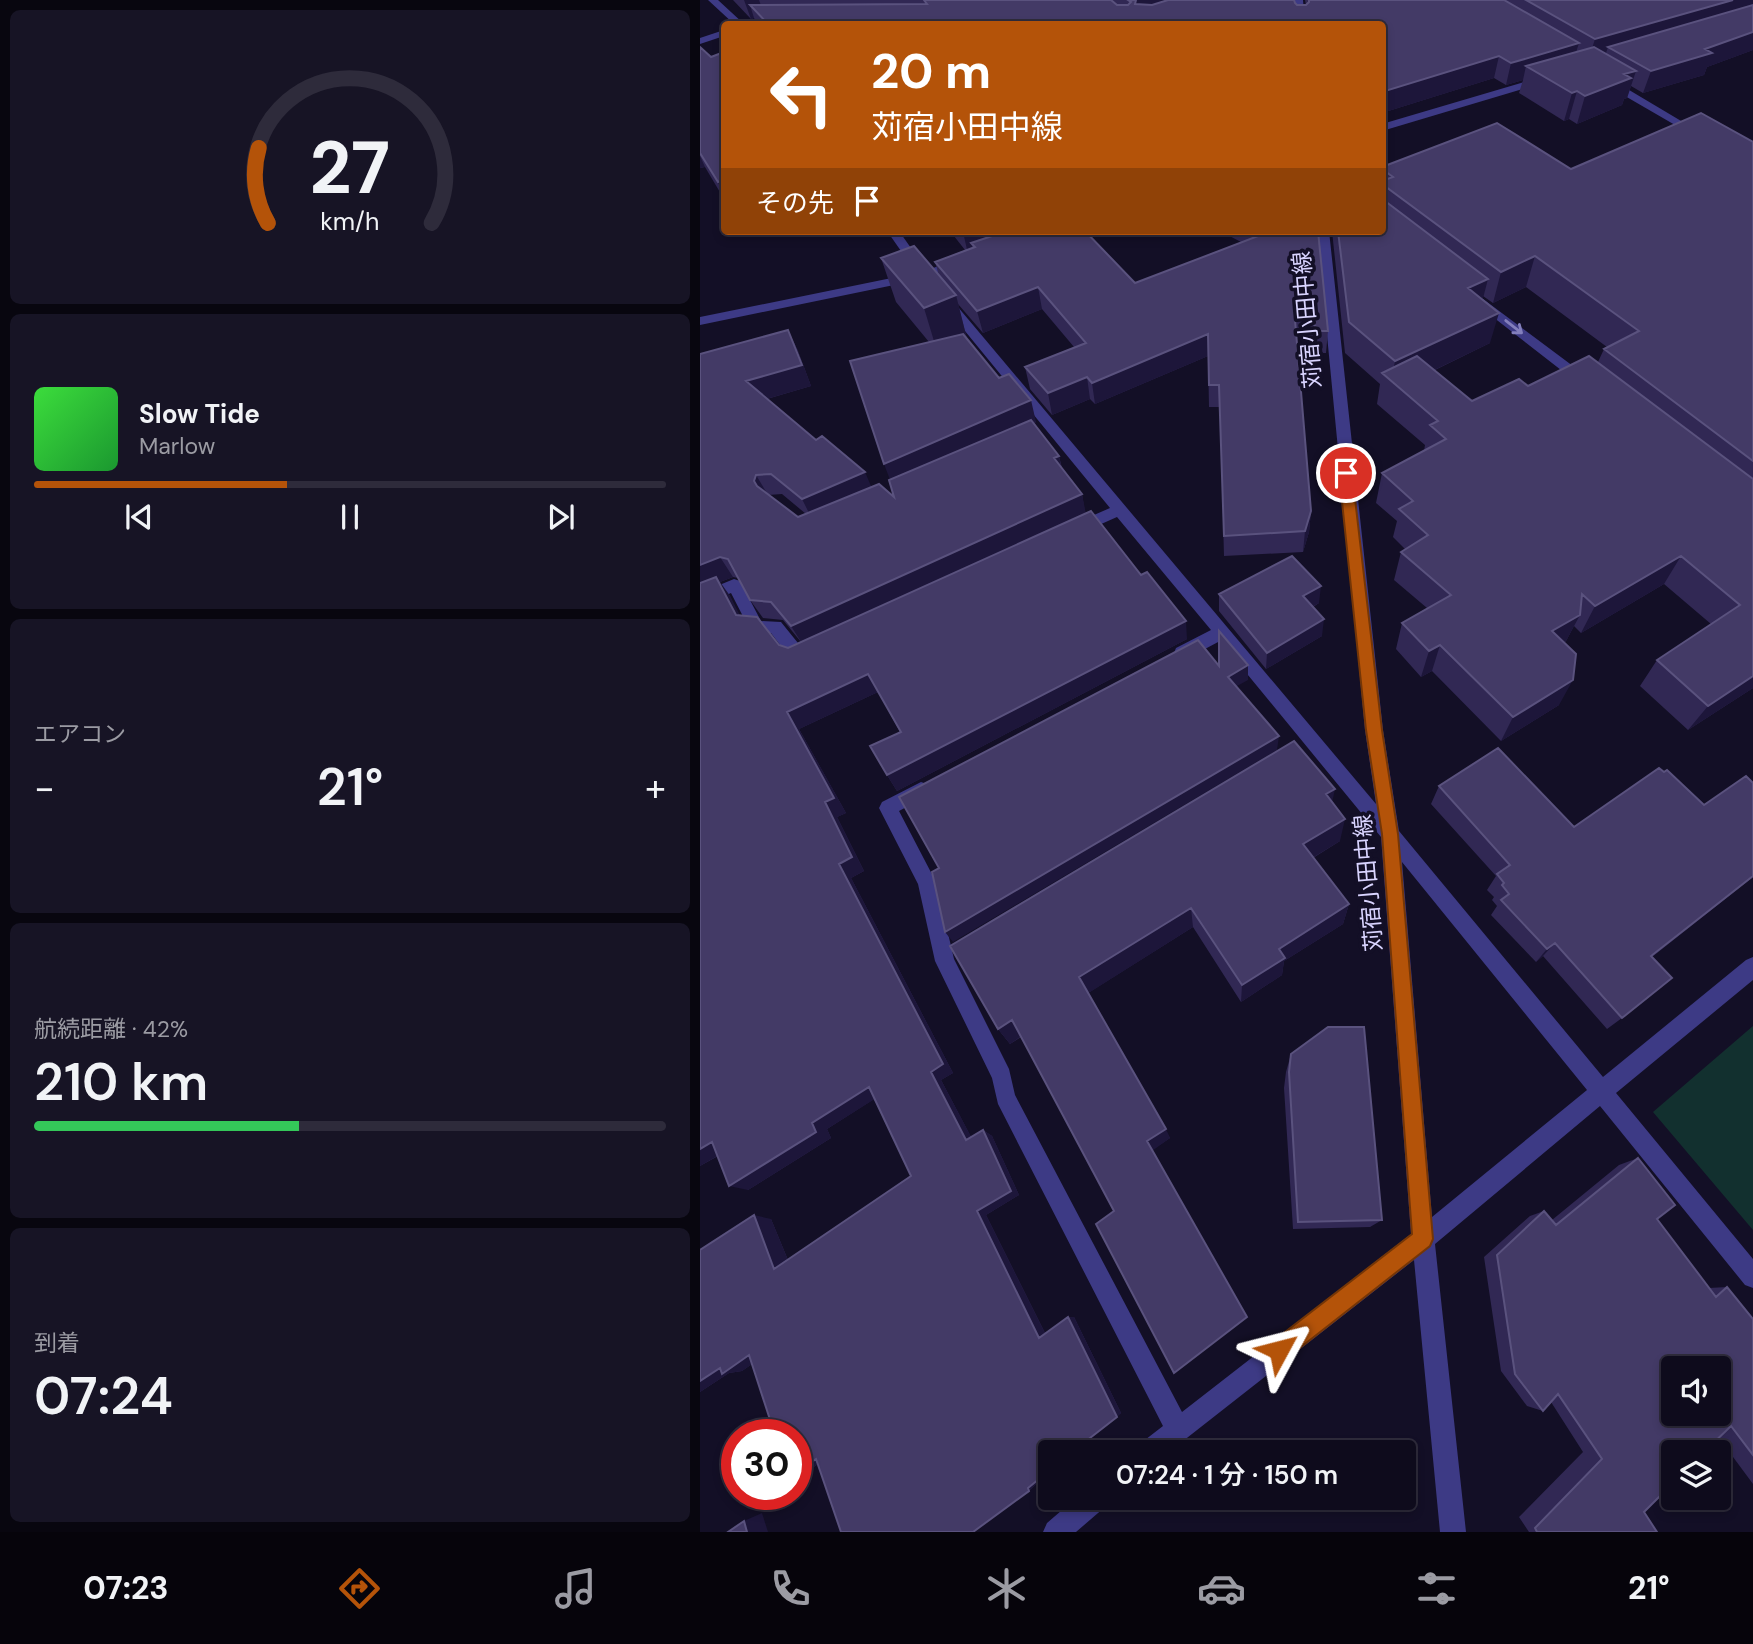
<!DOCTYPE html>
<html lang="ja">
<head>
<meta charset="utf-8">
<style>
  body { margin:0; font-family:"DM Sans","Noto Sans JP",sans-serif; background:#171425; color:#f1f3f6; height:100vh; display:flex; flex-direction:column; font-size:26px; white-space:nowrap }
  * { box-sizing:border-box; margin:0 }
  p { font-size:23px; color:#9b9ba3 }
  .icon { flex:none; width:38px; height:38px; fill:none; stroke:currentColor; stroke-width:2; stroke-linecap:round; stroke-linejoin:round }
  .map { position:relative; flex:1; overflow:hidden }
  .side { display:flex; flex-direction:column; gap:10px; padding:10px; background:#08060f; width:700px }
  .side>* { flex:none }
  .banner { position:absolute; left:21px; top:21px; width:665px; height:214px; border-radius:7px; box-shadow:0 4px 10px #0003,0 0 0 2px #2e2b3b; background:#b45309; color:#fff; overflow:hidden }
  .buttons { position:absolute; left:961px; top:1356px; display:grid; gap:14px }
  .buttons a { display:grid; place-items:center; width:70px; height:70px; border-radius:7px; background:#0e0b1c; box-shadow:0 4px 10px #0003,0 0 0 2px #2e2b3b; font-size:35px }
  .speed { position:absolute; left:21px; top:1419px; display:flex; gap:14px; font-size:35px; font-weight:700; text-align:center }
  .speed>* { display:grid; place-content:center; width:91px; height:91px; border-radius:50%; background:#0e0b1c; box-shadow:0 4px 10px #0003,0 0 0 2px #2e2b3b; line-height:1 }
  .speed .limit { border:10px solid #d22; background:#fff; color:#111 }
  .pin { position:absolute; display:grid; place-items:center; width:60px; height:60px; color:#fff; margin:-30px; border:4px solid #fff; border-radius:50%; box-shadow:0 2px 7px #0007 }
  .me { position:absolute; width:77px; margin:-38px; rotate:52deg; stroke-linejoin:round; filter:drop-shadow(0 0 5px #0008) }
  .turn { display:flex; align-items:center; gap:24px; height:147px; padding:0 35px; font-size:32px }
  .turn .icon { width:91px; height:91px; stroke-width:2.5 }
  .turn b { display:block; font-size:49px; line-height:60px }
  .then { display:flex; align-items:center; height:66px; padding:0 35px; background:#0003; gap:14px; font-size:26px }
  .big { font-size:52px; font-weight:600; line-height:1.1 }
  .side .widget { flex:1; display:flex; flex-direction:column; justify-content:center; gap:10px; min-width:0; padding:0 24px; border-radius:10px; background:#171425 }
  .side .dial { align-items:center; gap:0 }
  .dial svg { height:182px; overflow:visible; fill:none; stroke:#2e2b3b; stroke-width:7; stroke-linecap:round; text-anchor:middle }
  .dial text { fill:#f1f3f6; stroke:none }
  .song { display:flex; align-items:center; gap:21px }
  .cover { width:84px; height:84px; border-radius:10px; background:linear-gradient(135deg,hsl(120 70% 55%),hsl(130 70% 35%)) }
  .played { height:7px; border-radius:4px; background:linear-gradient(90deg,#b45309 40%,#2e2b3b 40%) }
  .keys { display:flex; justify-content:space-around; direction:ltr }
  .heat { display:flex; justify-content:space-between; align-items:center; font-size:38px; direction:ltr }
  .charge { height:10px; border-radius:5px; background:linear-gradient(90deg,#34c759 42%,#2e2b3b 0) }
  .trip { position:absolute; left:338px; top:1440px; width:378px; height:70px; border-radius:7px; background:#0e0b1c; box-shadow:0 4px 10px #0003,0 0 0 2px #2e2b3b; font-weight:600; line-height:70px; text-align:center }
  .tabs { display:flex; height:112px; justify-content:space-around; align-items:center; background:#06040b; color:#9b9ba3 }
  .tabs .icon { width:49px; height:49px }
  .tabs .active { color:#b45309 }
  .tabs b { font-size:32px; color:#f1f3f6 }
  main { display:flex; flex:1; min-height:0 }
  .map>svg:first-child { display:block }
  .green { fill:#12302f }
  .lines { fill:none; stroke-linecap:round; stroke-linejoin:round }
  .minor { fill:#3d3a85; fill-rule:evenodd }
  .wall { fill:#312854; fill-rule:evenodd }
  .shaded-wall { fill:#1d163a }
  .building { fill:#433a66; stroke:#5a527e; stroke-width:2; fill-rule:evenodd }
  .oneway { stroke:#837fbc }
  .route { fill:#b45309; stroke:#753606; stroke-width:2 }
  .labels { text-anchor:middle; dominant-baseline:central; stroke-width:7; stroke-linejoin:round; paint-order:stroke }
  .street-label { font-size:23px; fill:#d9d4ff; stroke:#130f26 }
</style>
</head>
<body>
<main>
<section class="side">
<div class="widget dial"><svg viewBox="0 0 100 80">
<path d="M14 69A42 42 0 1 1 86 69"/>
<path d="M14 69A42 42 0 0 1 10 36" stroke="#b45309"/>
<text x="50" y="56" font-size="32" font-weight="700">27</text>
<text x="50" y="72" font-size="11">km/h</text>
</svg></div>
<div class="widget">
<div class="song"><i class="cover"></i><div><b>Slow Tide</b><p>Marlow</p></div></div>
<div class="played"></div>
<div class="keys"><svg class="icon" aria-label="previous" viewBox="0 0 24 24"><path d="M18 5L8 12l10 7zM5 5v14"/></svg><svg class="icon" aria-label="pause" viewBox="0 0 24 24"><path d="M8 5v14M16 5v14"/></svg><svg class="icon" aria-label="next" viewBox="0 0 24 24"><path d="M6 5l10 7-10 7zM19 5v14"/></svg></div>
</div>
<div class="widget"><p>エアコン</p>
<div class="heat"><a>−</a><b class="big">21°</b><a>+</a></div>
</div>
<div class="widget"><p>航続距離 · 42%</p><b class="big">210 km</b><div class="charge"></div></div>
<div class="widget"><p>到着</p><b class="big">07:24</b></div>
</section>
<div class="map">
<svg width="1053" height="1532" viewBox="0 0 1053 1532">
  <rect width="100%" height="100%" fill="#130f26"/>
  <path class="green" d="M 1053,1026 L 1053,1230 L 953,1112 Z"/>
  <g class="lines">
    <path class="minor" d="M 8,0 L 18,0 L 44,24 L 34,24 Z
      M 593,0 L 603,0 L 605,24 L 596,24 Z
      M 24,30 L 24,36 L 0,44 L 0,38 Z
      M 845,76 L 850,79 L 849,81 L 682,131 L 682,124 Z
      M 906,81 L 914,81 L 1003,134 L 994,136 L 906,85 Z
      M 187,231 L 199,231 L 225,268 L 223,271 L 215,271 Z
      M 617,231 L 629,231 L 683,730 L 699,831 L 903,1077 L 1046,960 L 1053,957 L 1053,980 L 916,1093 L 1053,1259 L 1053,1288 L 1045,1285 L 900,1106 L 735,1244 L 766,1532 L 740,1532 L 714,1260 L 469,1452 L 438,1452 L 441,1443 L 463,1426 L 298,1104 L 292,1078 L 235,961 L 218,884 L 179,808 L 182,802 L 221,782 L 227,784 L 230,790 L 227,796 L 199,811 L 236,882 L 254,959 L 309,1069 L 315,1095 L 482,1412 L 711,1234 L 681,837 L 520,641 L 488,658 L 476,658 L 474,653 L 476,648 L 511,630 L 417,517 L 381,533 L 371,533 L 369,529 L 371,525 L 410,508 L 242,303 L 244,300 L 252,300 L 676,804 L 665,730 ZM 702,862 L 887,1090 L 732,1217 Z
      M 260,259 L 266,263 L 264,266 L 228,278 L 0,325 L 0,317 L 221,272 Z
      M 779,296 L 889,378 L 889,384 L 879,384 L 775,303 L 775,297 Z
      M 34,579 L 40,581 L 61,621 L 81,622 L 102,648 L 109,645 L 115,647 L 117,652 L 115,657 L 99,664 L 93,662 L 71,633 L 51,632 L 31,593 L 0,606 L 0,593 Z
      M 376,1498 L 409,1498 L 405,1507 L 376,1532 L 343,1532 L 347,1523 Z"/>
  </g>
  <path class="wall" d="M 33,0 L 594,0 L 595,3 L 597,5 L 606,5 L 605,0 L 1053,0 L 1053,50 L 1007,67 L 1004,75 L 943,93 L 931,86 L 927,98 L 924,99 L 922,105 L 877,124 L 869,119 L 864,121 L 819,93 L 823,80 L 806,85 L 794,78 L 682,113 L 682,24 L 57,24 L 54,18 L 51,19 Z
    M 0,47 L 11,57 L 24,52 L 24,199 L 5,167 L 0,168 Z
    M 1053,142 L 1053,688 L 988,730 L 940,686 L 957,660 L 1011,624 L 964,584 L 881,633 L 874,626 L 866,641 L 864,643 L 859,705 L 801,741 L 732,671 L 721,677 L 696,649 L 702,623 L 727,608 L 694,580 L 701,552 L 705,549 L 693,537 L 697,521 L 676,503 L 682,473 L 724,451 L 725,445 L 677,404 L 680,384 L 645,353 L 632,231 L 682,231 L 682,167 L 871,169 ZM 826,287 L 907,347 L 904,349 L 898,362 L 828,386 L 772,401 L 735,370 L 790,343 L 782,300 L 783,296 L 793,303 Z
    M 250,231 L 385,231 L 435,283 L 541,242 L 520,231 L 618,231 L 628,331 L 626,353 L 619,353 L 596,334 L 611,511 L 609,532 L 603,552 L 524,556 L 520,407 L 509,407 L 508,356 L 395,404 L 390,399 L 352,415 L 330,389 L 325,367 L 374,347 L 342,309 L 283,333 L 258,304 L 267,339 L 336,422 L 334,423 L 359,456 L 362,468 L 382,494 L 385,513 L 487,639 L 197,791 L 187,775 L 200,732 L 178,692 L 99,729 L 146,813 L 137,817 L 164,871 L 151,878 L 253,1073 L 241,1080 L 271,1137 L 283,1130 L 292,1136 L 319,1195 L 286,1215 L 345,1333 L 368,1317 L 374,1317 L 421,1413 L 336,1481 L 337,1483 L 329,1491 L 118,1464 L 108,1471 L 96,1475 L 96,1435 L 52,1364 L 42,1371 L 29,1373 L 0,1392 L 0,1250 L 71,1219 L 88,1260 L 211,1176 L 174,1099 L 127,1129 L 131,1138 L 48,1190 L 18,1156 L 0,1166 L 0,500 L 88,330 L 98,351 L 111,386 L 67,399 L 172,487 L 194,497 L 190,480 L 229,342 L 196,302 L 181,258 L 239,276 L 235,262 L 265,250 ZM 82,494 L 106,514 L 98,517 L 68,495 ZM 33,577 L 38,578 L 50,600 L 63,618 L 83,620 L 101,642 L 88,648 L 79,645 L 39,615 L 30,596 L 20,582 Z
    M 519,594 L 619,603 L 613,607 L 622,636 L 566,669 L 519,611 Z
    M 739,786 L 874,827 L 1053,877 L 952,957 L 922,1018 L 907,1029 L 843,956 L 836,962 L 791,915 L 797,906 L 792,900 L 794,897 L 787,890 L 796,876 L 731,804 Z
    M 632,802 L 640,841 L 613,858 L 649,904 L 643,924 L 584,961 L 582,975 L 541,1002 L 493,927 L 388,993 L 470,1138 L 452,1150 L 414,1211 L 321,1037 L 310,1044 L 298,1029 Z
    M 591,1054 L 682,1220 L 670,1227 L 593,1229 L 584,1088 L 586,1072 Z
    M 938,1158 L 957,1219 L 1009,1288 L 1027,1287 L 1053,1319 L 1053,1484 L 1019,1438 L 944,1512 L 957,1532 L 829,1532 L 819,1517 L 883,1452 L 851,1402 L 843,1411 L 827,1406 L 801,1371 L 784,1257 L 830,1216 L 844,1211 L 852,1220 L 919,1165 Z"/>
  <path class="shaded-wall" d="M 44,0 L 59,0 L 64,14 L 50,5 L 54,18 L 51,19 Z
    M 436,0 L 505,0 L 437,24 L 435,4 Z
    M 1033,0 L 1053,0 L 1053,13 L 908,47 L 905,56 L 888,61 L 895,39 Z
    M 1053,32 L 1053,50 L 1007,67 L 1004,75 L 943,93 L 951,71 L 1005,49 Z
    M 879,43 L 872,65 L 826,66 L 823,80 L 806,85 L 811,63 Z
    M 799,56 L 794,78 L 682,113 L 682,92 Z
    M 936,71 L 927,98 L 924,99 L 922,105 L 877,124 L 885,96 L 924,74 Z
    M 877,91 L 869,119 L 864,121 L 872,93 Z
    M 0,156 L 5,167 L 0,168 Z
    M 24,180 L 24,197 L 18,182 Z
    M 266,231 L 343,231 L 271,243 L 274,253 L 268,254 L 263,232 Z
    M 835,256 L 826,287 L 793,303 L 801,272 Z
    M 788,279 L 780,310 L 768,288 Z
    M 338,287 L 342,309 L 283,333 L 277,311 Z
    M 256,295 L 267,339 L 237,351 L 224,308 Z
    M 799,313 L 790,343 L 699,387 L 691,381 L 695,361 Z
    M 88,330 L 98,351 L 111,386 L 56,402 L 46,381 Z
    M 508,334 L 508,356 L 395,404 L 392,383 Z
    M 387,377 L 390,399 L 352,415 L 348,393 Z
    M 331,400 L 336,422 L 192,485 L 184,464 Z
    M 359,456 L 363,476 L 354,458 Z
    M 165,472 L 174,493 L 112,519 L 102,499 Z
    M 56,475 L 68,495 L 66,501 L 54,481 Z
    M 382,494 L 386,514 L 103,645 L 91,626 Z
    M 611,511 L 609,532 L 603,552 L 605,531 Z
    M 981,556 L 964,584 L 881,633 L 895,606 Z
    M 20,557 L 33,577 L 20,582 L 30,596 L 49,633 L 0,590 L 0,565 Z
    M 621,586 L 619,603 L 601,613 L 603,596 Z
    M 880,615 L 866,641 L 839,657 L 852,631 Z
    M 624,619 L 622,636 L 566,669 L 567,653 Z
    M 486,621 L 487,639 L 197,791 L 187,775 Z
    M 740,645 L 732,671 L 721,677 L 729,651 Z
    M 548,665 L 548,680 L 528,691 L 528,677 Z
    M 168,674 L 178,692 L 99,729 L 146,813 L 137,817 L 164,871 L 151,878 L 253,1073 L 241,1080 L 276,1146 L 266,1140 L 231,1072 L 139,864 L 125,802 L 87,712 Z
    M 1053,676 L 1053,688 L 988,730 L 1008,706 Z
    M 873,680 L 859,705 L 801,741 L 813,717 Z
    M 579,736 L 577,750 L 253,942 L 245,932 Z
    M 635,789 L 630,812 L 626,794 Z
    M 645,819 L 640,841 L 599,866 L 603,844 Z
    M 649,904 L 643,924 L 584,961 L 582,975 L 541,1002 L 542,985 L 579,949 Z
    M 491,908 L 493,927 L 387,994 L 379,977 Z
    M 855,943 L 843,956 L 836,962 L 847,949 Z
    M 312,1020 L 323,1035 L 310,1044 L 298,1029 Z
    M 169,1087 L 181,1095 L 127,1129 L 131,1138 L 48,1190 L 29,1186 L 112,1123 Z
    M 466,1129 L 470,1138 L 452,1151 L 447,1141 Z
    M 283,1130 L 292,1136 L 319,1195 L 286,1215 L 347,1337 L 339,1338 L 277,1211 Z
    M 12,1142 L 31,1148 L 0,1166 L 0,1149 Z
    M 54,1215 L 71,1219 L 92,1270 L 74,1269 Z
    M 368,1317 L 374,1317 L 421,1413 L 417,1417 Z
    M 68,1353 L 42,1371 L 29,1373 L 0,1392 L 0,1381 L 20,1368 L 49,1355 Z
    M 133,1453 L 108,1471 L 96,1475 L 96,1473 L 116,1459 Z
    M 336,1480 L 337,1483 L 329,1491 L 328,1488 Z
    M 62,1513 L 68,1532 L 47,1532 L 44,1521 Z"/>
  <path class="building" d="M 224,0 L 411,0 L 417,5 L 428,5 L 431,2 L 428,0 L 436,0 L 435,4 L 452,5 L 468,0 L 594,0 L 595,3 L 597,5 L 606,5 L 609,2 L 609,0 L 804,0 L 879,43 L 811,63 L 799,56 L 682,92 L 682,24 L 68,24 L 50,5 L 227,4 Z
    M 826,0 L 1033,0 L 895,39 Z
    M 1053,5 L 1053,32 L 1005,49 L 1012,53 L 951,71 L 908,47 Z
    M 0,47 L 11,57 L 24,52 L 24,180 L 18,182 L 0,153 Z
    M 894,47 L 936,71 L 924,74 L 931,78 L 885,96 L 877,91 L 872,93 L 826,66 Z
    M 1001,113 L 1053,142 L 1053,461 L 904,349 L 939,331 L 835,256 L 801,272 L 686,187 L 684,190 L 685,201 L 788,279 L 768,288 L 799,313 L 695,361 L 649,322 L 638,231 L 682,231 L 682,181 L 693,177 L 682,169 L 682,167 L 797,123 L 871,169 Z
    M 307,231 L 385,231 L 435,283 L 566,233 L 563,231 L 618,231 L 628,331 L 621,331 L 594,308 L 611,511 L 605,531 L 524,536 L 519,385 L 509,385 L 508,334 L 392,383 L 387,377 L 348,393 L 325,367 L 386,343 L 338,287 L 277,311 L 235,262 L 275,247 L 271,243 Z
    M 214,246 L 256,295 L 224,308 L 181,258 Z
    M 88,330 L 102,365 L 46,381 L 116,440 L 122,436 L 165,472 L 102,499 L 71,474 L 56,475 L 54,481 L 57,486 L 98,517 L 179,484 L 194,497 L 189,480 L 331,420 L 359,456 L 354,458 L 382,494 L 91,626 L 71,602 L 50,600 L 28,559 L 20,557 L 0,565 L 0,354 Z
    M 263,334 L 299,378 L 309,374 L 331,400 L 184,464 L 150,361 Z
    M 717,356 L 772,401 L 819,379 L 828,386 L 889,356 L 1053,479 L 1053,676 L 1008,706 L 957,660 L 1040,605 L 981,556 L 895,606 L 882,594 L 880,615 L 852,631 L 876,654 L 873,680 L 813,717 L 740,645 L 729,651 L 702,623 L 751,595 L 701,552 L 728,535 L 699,509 L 713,501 L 682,473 L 746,439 L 730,425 L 738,421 L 682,373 Z
    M 391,511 L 441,575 L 447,572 L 486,621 L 187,775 L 170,746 L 201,732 L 168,674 L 87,712 L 134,798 L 125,802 L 152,857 L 139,864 L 243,1064 L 231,1072 L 266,1140 L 283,1130 L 311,1191 L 277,1211 L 339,1338 L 368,1317 L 417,1417 L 372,1452 L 350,1452 L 350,1470 L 328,1488 L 329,1491 L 273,1532 L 141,1532 L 116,1459 L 96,1473 L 96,1435 L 75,1435 L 49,1355 L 22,1374 L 20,1368 L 0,1381 L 0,1250 L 54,1215 L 74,1269 L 211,1176 L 169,1087 L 112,1123 L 116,1132 L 29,1186 L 12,1142 L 0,1149 L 0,583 L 16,577 L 36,615 L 57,617 L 79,645 L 88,648 Z
    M 592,556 L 621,586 L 603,596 L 624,619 L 567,653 L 519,594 Z
    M 519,631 L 548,665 L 528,677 L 579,736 L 245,932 L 232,872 L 239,868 L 199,797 L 498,640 L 519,666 Z
    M 594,741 L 635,789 L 626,794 L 645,819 L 603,844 L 649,904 L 579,949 L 585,958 L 542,985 L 491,908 L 379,977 L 466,1129 L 447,1141 L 547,1317 L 474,1373 L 396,1224 L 414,1211 L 312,1020 L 298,1029 L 250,946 Z
    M 798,748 L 874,827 L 959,768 L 964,772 L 967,770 L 1004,805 L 1046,776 L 1053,783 L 1053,876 L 951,956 L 972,978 L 922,1018 L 855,943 L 847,949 L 801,900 L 809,894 L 802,885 L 804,883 L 797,874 L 810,865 L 739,786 Z
    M 628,1027 L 664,1027 L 682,1220 L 598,1222 L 589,1072 L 591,1054 Z
    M 938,1158 L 975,1205 L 957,1219 L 1016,1297 L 1027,1287 L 1053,1319 L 1053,1455 L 1031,1426 L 1004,1452 L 973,1452 L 973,1483 L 944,1512 L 957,1532 L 837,1532 L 835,1528 L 902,1459 L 858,1394 L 843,1411 L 815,1374 L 797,1255 L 844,1211 L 856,1225 ZM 973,1368 L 1018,1368 L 1018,1414 L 973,1414 Z
    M 44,1521 L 47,1532 L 28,1532 Z"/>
  <defs><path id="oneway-shaft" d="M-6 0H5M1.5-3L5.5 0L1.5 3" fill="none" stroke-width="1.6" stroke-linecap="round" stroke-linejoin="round" transform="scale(1.75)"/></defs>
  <use class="oneway" href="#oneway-shaft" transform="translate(814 327) rotate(38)"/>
  <path class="route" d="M 646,469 L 652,473 L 682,730 L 698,834 L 733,1239 L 730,1246 L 587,1358 L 579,1361 L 571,1358 L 568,1350 L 571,1343 L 712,1234 L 682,834 L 666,730 L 639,473 Z"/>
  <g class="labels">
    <g class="street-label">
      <text transform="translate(607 320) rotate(-95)">苅宿小田中線</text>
      <text transform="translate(668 883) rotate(-95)">苅宿小田中線</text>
    </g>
  </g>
</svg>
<div class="buttons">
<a><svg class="icon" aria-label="sound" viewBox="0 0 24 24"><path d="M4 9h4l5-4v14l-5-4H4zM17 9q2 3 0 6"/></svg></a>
<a><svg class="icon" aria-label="layers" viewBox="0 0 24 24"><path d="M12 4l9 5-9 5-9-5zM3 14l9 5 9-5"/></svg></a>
</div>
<div class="speed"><div class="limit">30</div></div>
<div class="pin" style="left:646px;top:473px;background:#d93025"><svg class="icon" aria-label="arrive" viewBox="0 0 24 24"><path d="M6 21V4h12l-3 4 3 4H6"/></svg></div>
<svg class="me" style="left:579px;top:1350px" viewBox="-20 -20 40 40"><path d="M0-17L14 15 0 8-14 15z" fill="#b45309" stroke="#fff" stroke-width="4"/></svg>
<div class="trip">07:24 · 1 分 · 150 m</div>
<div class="banner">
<div class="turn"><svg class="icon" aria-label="left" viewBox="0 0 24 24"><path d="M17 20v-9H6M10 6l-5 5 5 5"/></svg><div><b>20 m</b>苅宿小田中線</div></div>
<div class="then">その先<svg class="icon" aria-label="arrive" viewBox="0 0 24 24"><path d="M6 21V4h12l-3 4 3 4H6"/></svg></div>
</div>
</div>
</main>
<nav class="tabs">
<b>07:23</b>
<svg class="icon active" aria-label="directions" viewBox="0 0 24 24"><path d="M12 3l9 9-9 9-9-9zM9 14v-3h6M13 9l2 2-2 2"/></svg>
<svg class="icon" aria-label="music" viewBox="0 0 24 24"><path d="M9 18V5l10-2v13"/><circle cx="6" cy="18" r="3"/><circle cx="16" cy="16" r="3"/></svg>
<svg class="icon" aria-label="phone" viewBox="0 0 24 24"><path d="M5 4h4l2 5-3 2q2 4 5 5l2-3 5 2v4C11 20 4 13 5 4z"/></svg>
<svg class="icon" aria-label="climate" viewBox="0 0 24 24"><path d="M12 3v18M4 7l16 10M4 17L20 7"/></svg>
<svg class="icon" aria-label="car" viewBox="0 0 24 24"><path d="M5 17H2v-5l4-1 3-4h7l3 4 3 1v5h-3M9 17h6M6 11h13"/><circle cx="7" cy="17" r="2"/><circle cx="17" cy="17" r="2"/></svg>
<svg class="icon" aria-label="filters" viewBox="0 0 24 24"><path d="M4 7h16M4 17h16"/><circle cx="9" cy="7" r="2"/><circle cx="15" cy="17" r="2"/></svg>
<b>21°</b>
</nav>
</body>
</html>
